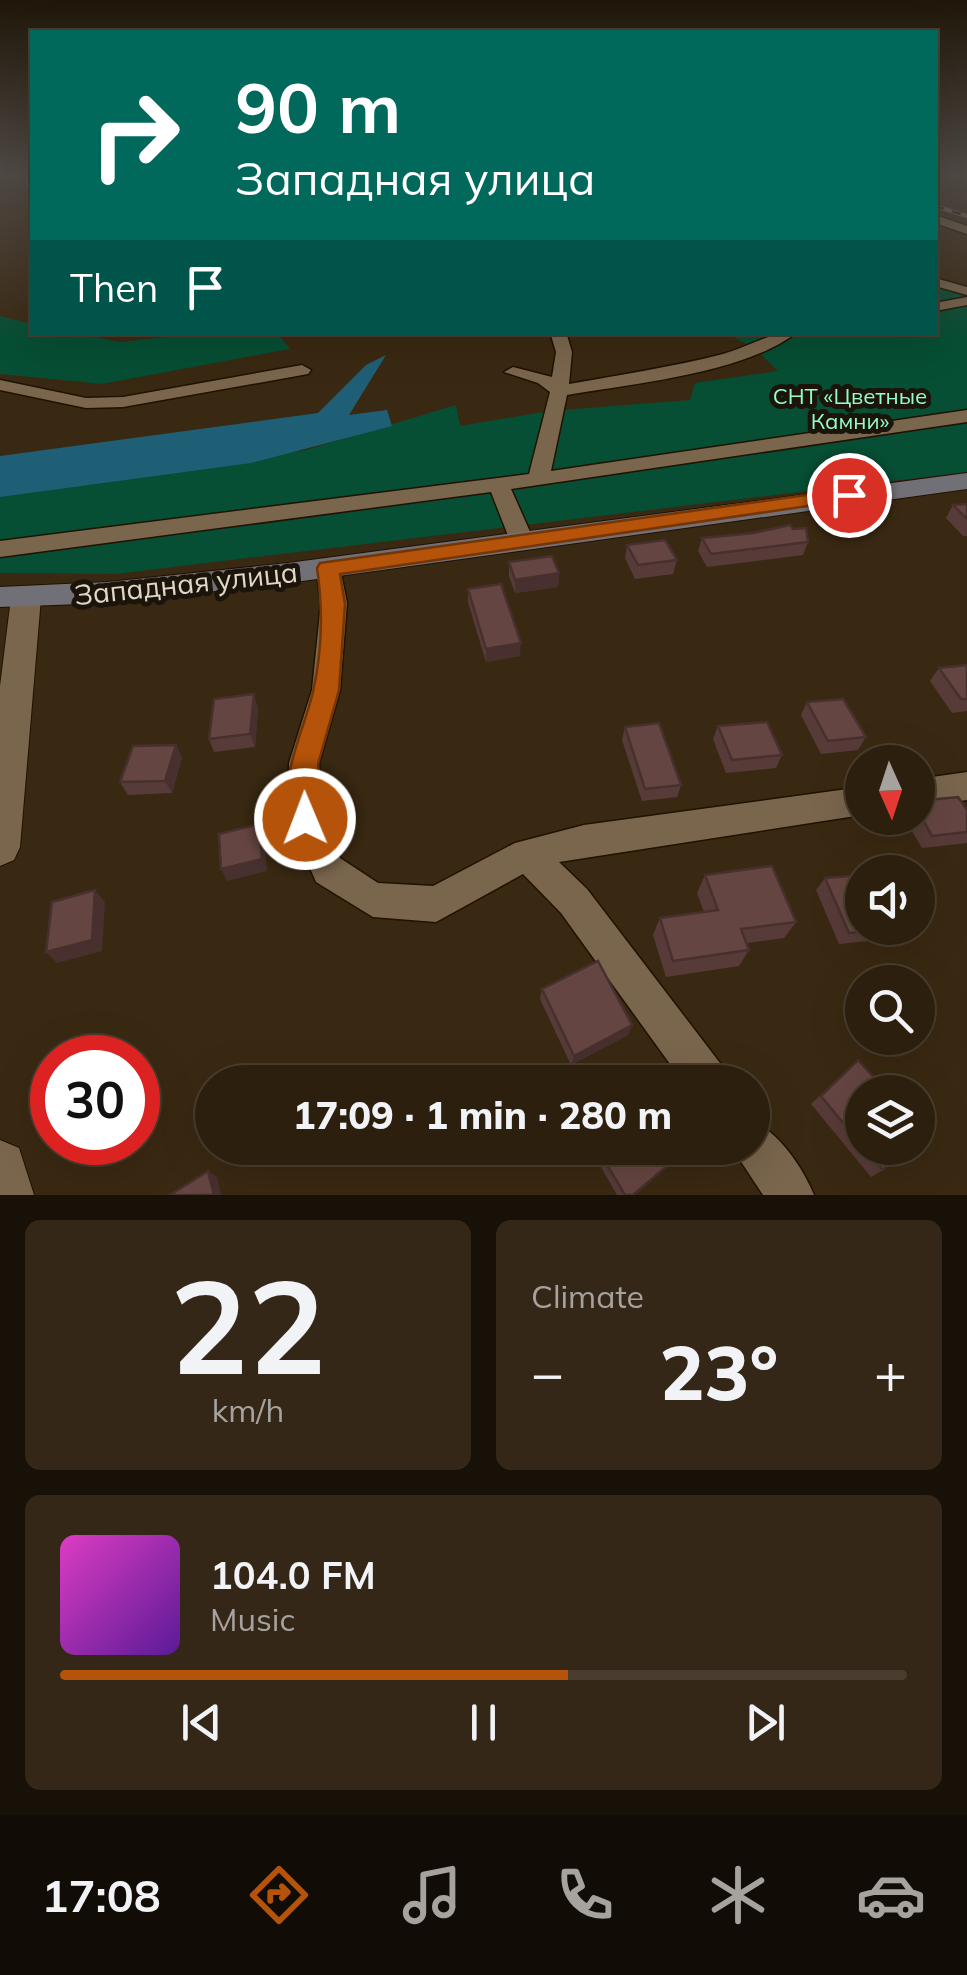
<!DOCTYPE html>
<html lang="en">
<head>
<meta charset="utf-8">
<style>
  body { margin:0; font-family:Mulish,sans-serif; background:#342717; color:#f1f3f6; height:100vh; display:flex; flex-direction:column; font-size:38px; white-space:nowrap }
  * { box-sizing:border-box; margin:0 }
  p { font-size:32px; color:#a6a29e }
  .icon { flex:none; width:55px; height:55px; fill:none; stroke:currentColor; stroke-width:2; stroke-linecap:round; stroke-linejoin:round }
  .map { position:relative; height:1195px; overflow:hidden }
  .details { display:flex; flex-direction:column; gap:25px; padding:25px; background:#181108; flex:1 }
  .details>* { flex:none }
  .hud { position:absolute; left:30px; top:30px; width:908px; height:305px; border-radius:0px; box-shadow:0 10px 40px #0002,0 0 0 2px #483d2e; background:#00695c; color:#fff; overflow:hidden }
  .needle { width:65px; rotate:177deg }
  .tools { position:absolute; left:845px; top:745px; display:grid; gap:20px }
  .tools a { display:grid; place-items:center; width:90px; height:90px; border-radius:50%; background:#2c1f0e; box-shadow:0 10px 40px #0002,0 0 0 2px #483d2e; font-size:50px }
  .speed { position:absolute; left:30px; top:1035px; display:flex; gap:20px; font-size:50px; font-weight:700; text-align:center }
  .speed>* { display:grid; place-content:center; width:130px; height:130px; border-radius:50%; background:#2c1f0e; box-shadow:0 10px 40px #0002,0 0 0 2px #483d2e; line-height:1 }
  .speed .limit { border:15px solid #d22; background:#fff; color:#111 }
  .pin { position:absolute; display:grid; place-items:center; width:85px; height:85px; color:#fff; margin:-42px; border:5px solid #fff; border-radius:50%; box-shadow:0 2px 10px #0007 }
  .me { position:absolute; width:110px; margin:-55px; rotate:359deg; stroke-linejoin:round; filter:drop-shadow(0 0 8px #0008) }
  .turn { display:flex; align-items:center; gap:35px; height:210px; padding:0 40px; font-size:45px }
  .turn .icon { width:130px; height:130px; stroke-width:2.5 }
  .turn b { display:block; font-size:70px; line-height:85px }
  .then { display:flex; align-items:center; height:95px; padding:0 40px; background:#0003; gap:20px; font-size:38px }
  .big { font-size:75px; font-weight:800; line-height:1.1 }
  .details .widget { flex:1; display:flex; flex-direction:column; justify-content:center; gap:15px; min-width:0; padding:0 35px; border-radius:15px; background:#342717 }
  .details .dial { align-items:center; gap:0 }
  .dial b { font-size:130px; line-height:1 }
  .song { display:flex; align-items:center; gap:30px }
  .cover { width:120px; height:120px; border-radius:15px; background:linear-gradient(135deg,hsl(310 70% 55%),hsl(270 70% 35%)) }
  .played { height:10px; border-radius:5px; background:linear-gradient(90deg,#b45309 60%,#483d2e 60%) }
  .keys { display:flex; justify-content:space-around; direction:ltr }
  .heat { display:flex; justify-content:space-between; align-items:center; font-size:55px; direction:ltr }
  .details .tiles { flex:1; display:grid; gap:25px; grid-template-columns:1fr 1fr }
  .widget:last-child { grid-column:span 2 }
  .trip { position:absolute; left:195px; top:1065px; width:575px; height:100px; border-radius:50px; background:#2c1f0e; box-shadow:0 10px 40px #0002,0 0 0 2px #483d2e; font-weight:800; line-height:100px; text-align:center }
  .dock { display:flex; height:160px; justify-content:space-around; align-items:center; background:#120c06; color:#a6a29e }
  .dock .icon { width:70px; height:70px }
  .dock .on { color:#b45309 }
  .dock b { font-size:45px; color:#f1f3f6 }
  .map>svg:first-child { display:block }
  .green { fill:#064e34 }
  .water { fill:#1f5f76 }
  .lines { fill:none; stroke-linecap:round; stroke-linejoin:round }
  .minor-casing { stroke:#211100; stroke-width:3 }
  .tertiary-casing { stroke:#211100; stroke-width:2 }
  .secondary-casing { stroke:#211100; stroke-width:2 }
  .minor { fill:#7a664d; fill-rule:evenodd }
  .tertiary { fill:#7a664d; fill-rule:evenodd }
  .secondary { fill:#727077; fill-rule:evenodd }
  .rail-casing { stroke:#8b7d6a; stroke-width:4 }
  .rail { stroke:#1b140a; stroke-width:2.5; stroke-dasharray:9; stroke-linecap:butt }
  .wall { fill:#573b38 }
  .shaded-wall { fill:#47302e }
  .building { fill:#654541; stroke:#47302e; stroke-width:2.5 }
  .route { fill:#b45309; stroke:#753606; stroke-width:2.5 }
  .labels { text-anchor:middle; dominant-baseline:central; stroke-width:10; stroke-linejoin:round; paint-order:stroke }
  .far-park-label { font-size:22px; fill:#93fcc9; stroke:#1b140a }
  .street-label { font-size:28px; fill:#e1d6c8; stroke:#1b140a }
</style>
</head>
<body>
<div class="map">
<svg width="967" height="1195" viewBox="0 0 967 1195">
  <rect width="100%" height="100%" fill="#3a2912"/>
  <path class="green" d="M 935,280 L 967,289 L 967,472 L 115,574 L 0,573 L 0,492 L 306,450 L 456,405 L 460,426 L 549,411 L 690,400 L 695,383 L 778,371 L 753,347 L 725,333 L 935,332 Z
    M 0,316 L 32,324 L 32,332 L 72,333 L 121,342 L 200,333 L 277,333 L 290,349 L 102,384 L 0,374 Z"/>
  <path class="water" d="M 386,355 L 349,415 L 387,410 L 392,426 L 251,463 L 0,497 L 0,456 L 318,413 L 366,365 Z"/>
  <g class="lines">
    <defs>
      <path id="minor" d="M 24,174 L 32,174 L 32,192 L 27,189 Z
        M 935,215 L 967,226 L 967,234 L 935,223 Z
        M 935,278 L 967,287 L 967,295 L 935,286 Z
        M 967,297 L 967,305 L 935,311 L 935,303 Z
        M 550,332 L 566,332 L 572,352 L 569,384 C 620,375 672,367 723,354 C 749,347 769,332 797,332 C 747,373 631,384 567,395 L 551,471 L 967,410 L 967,422 L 511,489 L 535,543 L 523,550 L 511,543 L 491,492 L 0,557 L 0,541 L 529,474 L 550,392 L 538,383 L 504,372 L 513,367 L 552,377 L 556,352 Z
        M 302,365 L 311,370 L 308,374 L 123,407 L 86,408 L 0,390 L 0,380 L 86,398 L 123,397 Z
        M 328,560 L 340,568 L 347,603 L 340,690 L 319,763 L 321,819 L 340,858 L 378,883 L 433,886 L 515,843 L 584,825 L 862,787 L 862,815 L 559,862 L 587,889 L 723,1067 L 729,1082 L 683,1082 L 561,913 L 523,874 L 436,922 L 373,917 L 316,882 L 289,819 L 289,763 L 312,690 L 321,603 L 316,568 Z
        M 967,772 L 967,800 L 918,807 L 918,779 Z
        M 752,1121 C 779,1132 803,1168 814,1195 L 763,1195 L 732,1148 L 752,1148 Z"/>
      <path id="tertiary" d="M 26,588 L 37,591 L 41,598 L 20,847 L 14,860 L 0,866 L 0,686 L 11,598 L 15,591 Z
        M 0,1140 L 19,1148 L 34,1195 L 0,1195 Z"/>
      <path id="secondary" d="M 967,473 L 967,489 L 288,583 L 108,603 L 0,607 L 0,587 L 108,582 L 288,563 Z"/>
    </defs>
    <use href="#minor" class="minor-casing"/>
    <use href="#tertiary" class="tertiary-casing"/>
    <use href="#secondary" class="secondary-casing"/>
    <use href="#minor" class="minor"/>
    <use href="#tertiary" class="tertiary"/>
    <use href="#secondary" class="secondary"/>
    <defs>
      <path id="rail" d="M 935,206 L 967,216"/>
    </defs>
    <use href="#rail" class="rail-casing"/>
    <use href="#rail" class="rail"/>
  </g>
  <path class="wall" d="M 967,504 L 967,536 L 963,536 L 946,518 L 953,505 Z
    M 702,538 L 808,542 L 803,555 L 707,567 L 698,551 Z
    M 627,545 L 677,560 L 673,574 L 635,579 L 625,558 Z
    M 509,562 L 559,573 L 558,587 L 515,593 L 509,576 Z
    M 468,589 L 520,656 L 486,662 L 468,602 Z
    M 967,665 L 967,711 L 952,713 L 930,681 L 939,668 Z
    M 807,702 L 866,737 L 858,750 L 821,754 L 801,715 Z
    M 258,708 L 255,747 L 214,752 L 209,739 Z
    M 718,726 L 782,755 L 776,768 L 726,773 L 713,739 Z
    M 625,727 L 681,785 L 677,797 L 642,801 L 622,740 Z
    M 176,745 L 182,758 L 172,793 L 128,795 L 120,782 Z
    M 918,801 L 967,810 L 967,843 L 922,848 L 904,818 L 918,818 Z
    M 705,875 L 796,922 L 784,938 L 747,943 L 749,950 L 739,966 L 666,977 L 653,935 L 660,918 L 704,912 L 697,893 Z
    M 825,878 L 906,928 L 896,938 L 839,944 L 816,890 Z
    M 542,989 L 628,1035 L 571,1065 L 540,999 Z
    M 858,1060 L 862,1092 L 862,1148 L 905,1148 L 883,1170 L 871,1177 L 811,1104 Z
    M 590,1148 L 686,1148 L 687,1149 L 635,1195 L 617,1195 Z"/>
  <path class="shaded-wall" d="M 559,573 L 558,587 L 515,593 L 515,580 Z
    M 521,643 L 520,656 L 486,662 L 486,649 Z
    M 254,694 L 258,708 L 255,747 L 250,734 Z
    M 176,745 L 182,758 L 172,793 L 165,781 Z
    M 259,824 L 264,837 L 267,871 L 227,881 L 221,869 Z
    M 95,890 L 105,902 L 102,951 L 57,963 L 46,952 Z
    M 632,1025 L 628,1035 L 571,1065 L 574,1056 Z
    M 208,1171 L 217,1177 L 221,1195 L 214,1195 Z"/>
  <path class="building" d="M 967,504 L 967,519 L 953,505 Z
    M 790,525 L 793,529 L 806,528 L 808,542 L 711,554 L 702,538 L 754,533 Z
    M 665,540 L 677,560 L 638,565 L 627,545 Z
    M 552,556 L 559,573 L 515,580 L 509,562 Z
    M 501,584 L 521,643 L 486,649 L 468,589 Z
    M 967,665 L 967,699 L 961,699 L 939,668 Z
    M 254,694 L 250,734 L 209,739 L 214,699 Z
    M 843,699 L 866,737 L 828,741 L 807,702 Z
    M 767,722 L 782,755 L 732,760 L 718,726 Z
    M 659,723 L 681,785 L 645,789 L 625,727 Z
    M 176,745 L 165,781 L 120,782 L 133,746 Z
    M 958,797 L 967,810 L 967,832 L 932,836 L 918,811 L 918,801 Z
    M 259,824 L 262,859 L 221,869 L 219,834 Z
    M 772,866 L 796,922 L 741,929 L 749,950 L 673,961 L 660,918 L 718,910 L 705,875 Z
    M 862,875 L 862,928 L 902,928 L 849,933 L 825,878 Z
    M 95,890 L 92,940 L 46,952 L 52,902 Z
    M 598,961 L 632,1025 L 574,1056 L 542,989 Z
    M 858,1060 L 887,1092 L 862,1092 L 862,1146 L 821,1096 Z
    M 597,1148 L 686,1148 L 687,1149 L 633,1195 L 625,1195 Z
    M 864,1148 L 905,1148 L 883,1170 Z
    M 208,1171 L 214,1195 L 170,1195 Z"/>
  <linearGradient id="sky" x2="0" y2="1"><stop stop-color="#20170a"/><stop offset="0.51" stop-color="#4f4944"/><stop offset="1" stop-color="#4f4944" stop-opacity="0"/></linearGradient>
  <rect width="967" height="342" fill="url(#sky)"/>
  <path class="route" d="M 849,489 L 856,491 L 856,499 L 340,574 L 345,604 L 339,690 L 318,764 L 320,819 L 315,829 L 305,832 L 294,829 C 274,785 303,735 313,692 C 322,652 323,608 317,568 L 320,563 Z"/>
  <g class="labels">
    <g class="far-park-label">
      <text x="850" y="396">СНТ «Цветные<tspan x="850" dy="25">Камни»</tspan></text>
    </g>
    <g class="street-label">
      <text transform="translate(186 583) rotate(-6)">Западная улица</text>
    </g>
  </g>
</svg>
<div class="tools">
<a><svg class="needle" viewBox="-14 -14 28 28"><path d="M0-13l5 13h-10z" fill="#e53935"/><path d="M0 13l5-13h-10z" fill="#a6a29e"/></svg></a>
<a><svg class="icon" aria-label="sound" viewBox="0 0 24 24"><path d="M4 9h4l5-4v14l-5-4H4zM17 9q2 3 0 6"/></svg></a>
<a><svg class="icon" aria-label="search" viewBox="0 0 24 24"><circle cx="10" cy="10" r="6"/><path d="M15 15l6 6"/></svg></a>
<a><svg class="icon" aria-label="layers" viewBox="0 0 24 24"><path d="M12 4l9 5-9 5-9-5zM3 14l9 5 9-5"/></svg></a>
</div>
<div class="speed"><div class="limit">30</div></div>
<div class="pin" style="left:849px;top:495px;background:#d93025"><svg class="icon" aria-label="arrive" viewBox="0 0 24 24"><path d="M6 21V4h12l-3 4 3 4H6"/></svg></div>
<svg class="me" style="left:305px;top:819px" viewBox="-20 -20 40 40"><circle r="17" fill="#b45309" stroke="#fff" stroke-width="3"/><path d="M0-11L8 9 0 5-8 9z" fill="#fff"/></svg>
<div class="trip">17:09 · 1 min · 280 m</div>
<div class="hud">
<div class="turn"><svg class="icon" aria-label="right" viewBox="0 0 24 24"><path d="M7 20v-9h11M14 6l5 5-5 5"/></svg><div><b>90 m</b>Западная улица</div></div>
<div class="then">Then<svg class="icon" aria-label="arrive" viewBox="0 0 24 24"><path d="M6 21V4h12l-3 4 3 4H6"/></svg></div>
</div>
</div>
<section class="details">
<div class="tiles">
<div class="widget dial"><b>22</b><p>km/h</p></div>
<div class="widget"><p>Climate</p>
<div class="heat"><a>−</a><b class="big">23°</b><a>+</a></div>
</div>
<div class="widget">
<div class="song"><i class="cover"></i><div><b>104.0 FM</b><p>Music</p></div></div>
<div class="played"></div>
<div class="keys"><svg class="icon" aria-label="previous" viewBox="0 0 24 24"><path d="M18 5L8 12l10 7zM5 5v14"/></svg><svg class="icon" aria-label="pause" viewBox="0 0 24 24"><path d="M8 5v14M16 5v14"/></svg><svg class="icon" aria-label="next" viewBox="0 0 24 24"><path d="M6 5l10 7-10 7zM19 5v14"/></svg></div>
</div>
</div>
</section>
<nav class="dock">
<b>17:08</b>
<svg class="icon on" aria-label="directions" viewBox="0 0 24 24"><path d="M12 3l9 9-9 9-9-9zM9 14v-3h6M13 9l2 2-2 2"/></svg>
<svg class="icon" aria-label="music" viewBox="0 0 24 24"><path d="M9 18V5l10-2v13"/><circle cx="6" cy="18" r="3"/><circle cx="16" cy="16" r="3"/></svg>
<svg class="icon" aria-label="phone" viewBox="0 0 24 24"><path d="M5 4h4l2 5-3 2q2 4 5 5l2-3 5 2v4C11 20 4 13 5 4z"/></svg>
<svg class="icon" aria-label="climate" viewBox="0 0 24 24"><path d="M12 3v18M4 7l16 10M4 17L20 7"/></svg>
<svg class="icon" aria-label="car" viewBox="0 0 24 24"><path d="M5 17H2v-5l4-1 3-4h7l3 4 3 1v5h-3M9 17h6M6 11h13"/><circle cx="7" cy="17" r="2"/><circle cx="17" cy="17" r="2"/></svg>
</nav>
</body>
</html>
